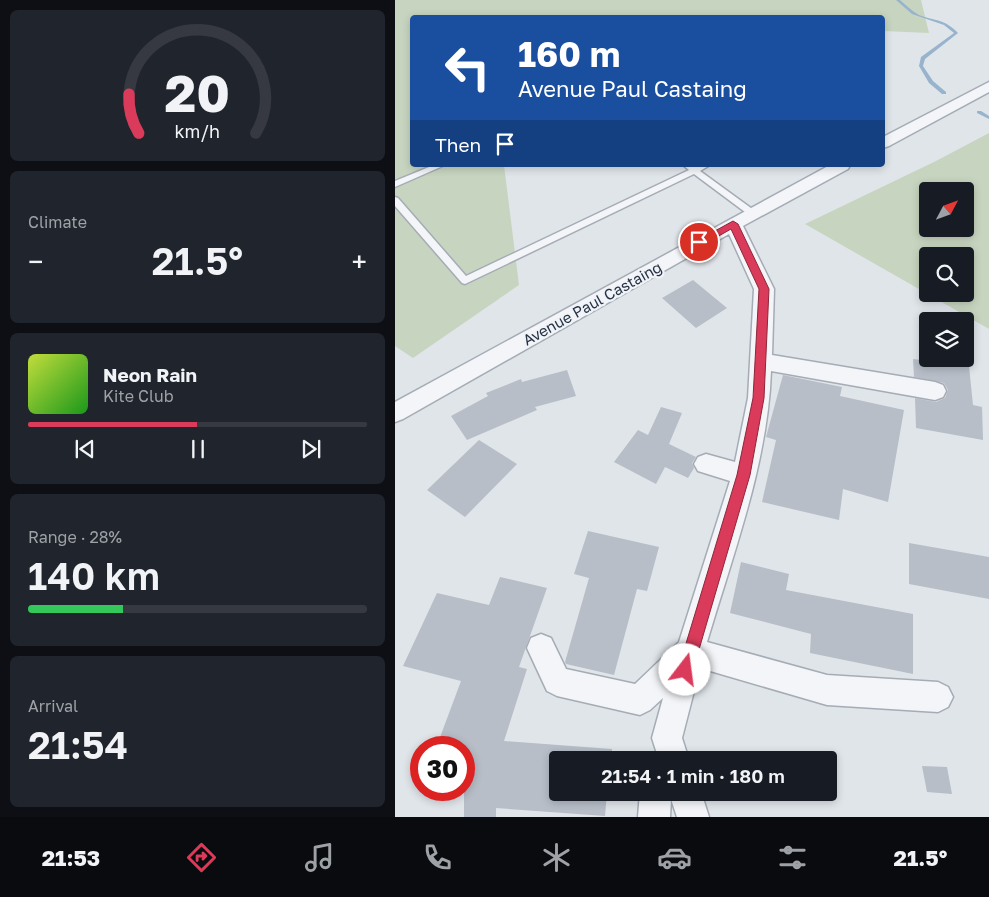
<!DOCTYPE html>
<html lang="en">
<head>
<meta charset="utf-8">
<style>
  body { margin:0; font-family:"Golos Text",sans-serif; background:#20242c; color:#f1f3f6; height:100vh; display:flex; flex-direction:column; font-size:19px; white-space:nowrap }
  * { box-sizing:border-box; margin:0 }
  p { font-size:16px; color:#9ea1a6 }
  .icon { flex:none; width:28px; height:28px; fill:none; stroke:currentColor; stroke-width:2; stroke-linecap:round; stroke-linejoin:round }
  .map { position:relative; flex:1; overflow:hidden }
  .details { display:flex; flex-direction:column; gap:10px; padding:10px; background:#0d0f14; width:395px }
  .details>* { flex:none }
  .banner { position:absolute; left:15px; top:15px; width:475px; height:152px; border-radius:5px; box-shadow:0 2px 8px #0003; background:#1a4fa0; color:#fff; overflow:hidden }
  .needle { width:32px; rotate:49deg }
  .fabs { position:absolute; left:524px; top:182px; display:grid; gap:10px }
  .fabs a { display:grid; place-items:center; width:55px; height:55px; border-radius:5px; background:#171b24; box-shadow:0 2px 8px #0003; font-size:25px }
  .speed { position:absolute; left:15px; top:736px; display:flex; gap:10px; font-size:25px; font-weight:700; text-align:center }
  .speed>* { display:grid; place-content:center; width:65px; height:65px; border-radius:50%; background:#171b24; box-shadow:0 2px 8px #0003; line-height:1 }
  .speed .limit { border:8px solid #d22; background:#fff; color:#111 }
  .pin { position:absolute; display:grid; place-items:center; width:42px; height:42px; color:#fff; margin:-21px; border:2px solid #fff; border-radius:50%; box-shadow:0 1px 5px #0007 }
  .me { position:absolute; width:55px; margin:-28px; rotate:15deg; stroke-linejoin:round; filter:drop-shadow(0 0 4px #0008) }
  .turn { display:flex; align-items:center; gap:18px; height:105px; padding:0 25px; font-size:22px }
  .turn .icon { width:65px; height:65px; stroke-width:2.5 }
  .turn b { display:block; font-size:35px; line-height:42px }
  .then { display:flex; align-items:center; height:48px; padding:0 25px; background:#0003; gap:10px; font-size:19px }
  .big { font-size:38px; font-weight:600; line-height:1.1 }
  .details .widget { flex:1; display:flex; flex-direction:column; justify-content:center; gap:8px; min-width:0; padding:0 18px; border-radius:8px; background:#20242c }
  .details .dial { align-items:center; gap:0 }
  .dial svg { height:130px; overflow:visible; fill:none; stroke:#363941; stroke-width:7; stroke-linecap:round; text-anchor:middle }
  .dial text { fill:#f1f3f6; stroke:none }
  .song { display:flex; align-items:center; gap:15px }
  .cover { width:60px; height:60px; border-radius:8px; background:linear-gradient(135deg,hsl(70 70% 55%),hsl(120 70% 35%)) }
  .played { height:5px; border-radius:2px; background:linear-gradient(90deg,#da3b5a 50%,#363941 50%) }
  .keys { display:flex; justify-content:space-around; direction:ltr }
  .heat { display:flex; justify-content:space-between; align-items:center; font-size:28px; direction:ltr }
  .charge { height:8px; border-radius:4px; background:linear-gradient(90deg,#34c759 28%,#363941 0) }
  .trip { position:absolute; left:154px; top:751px; width:288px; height:50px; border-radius:5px; background:#171b24; box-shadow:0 2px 8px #0003; font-weight:600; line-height:50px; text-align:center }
  .dock { display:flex; height:80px; justify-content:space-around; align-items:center; background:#090b0e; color:#9ea1a6 }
  .dock .icon { width:35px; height:35px }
  .dock .current { color:#da3b5a }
  .dock b { font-size:22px; color:#f1f3f6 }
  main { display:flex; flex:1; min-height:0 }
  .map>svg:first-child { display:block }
  .green { fill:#c7d5c0; fill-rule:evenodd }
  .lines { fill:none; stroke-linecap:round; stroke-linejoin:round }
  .stream { fill:#98b4cd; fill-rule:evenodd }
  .building { fill:#b7bec8 }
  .lane-casing { stroke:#a5acb5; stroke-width:3 }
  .street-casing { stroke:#a5acb5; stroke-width:3 }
  .lane { fill:#f3f5f8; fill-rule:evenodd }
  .street { fill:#f3f5f8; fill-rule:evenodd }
  .route { fill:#da3b5a; stroke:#8e263a }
  .labels { text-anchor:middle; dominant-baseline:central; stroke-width:4.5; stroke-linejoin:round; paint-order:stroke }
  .street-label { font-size:15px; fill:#273343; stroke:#f0f3f8 }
</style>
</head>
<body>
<main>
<section class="details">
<div class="widget dial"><svg viewBox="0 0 100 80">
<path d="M14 69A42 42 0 1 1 86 69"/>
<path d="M14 69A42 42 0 0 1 8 45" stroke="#da3b5a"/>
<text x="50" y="56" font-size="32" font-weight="700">20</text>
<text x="50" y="72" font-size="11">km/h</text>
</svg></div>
<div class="widget"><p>Climate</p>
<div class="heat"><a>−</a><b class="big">21.5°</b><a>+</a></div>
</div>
<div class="widget">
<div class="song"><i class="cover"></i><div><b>Neon Rain</b><p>Kite Club</p></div></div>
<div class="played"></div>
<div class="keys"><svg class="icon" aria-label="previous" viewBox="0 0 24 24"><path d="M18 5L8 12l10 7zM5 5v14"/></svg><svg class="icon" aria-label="pause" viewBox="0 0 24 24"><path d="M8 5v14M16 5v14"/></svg><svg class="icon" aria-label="next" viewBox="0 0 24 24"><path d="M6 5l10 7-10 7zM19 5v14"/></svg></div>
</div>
<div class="widget"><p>Range · 28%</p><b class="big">140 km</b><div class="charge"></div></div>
<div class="widget"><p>Arrival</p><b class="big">21:54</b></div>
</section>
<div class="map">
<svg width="594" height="817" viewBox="0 0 594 817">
  <rect width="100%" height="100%" fill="#e0e5ea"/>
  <path class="green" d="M 0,0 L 526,0 L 534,33 L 488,31 L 488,18 L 18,18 L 18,165 L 109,165 L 124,285 L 18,358 L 0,346 Z
    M 594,133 L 594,329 L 410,224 L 541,161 ZM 532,191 L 570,191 L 570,229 L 532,229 ZM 532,256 L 570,256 L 570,294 L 532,294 Z"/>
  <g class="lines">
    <path class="stream" d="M 501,0 L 505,0 C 511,5 517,11 524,15 C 540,21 550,19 563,33 L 530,59 L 528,66 L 538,81 L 551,92 L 551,94 L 547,94 L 534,83 L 524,66 L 526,57 L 559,33 L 549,25 L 517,14 Z
      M 582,111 L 586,111 L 594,116 L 594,119 L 582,113 Z"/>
  </g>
  <path class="building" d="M 298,280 L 332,308 L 301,328 L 267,298 Z
    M 518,359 L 574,366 L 578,405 L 587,407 L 588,440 L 521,428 L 520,398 L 541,402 L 550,398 L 553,390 L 549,383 L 519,377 Z
    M 172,370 L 181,396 L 140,407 L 142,410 L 72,440 L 56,416 L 93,396 L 91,393 L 126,379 L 127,382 Z
    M 388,375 L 447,387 L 445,396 L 509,410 L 493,502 L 448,489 L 444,520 L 367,502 L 381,440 L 371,437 Z
    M 266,407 L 287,413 L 274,444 L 301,457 L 297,463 L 299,468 L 293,478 L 270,467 L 261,484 L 219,462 L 243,430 L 253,435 Z
    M 84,440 L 122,464 L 70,517 L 32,490 Z
    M 193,531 L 264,547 L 252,591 L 242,589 L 219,675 L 171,664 L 170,662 L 194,578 L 179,574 Z
    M 514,543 L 594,557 L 594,599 L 514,584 Z
    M 346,562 L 394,574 L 391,590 L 518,614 L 518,674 L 415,653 L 416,634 L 335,613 Z
    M 105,577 L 152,588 L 124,667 L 132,669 L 109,741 L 217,749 L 216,760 L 162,760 L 162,792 L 212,792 L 210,816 L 101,808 L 101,817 L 69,817 L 69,748 L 41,748 L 66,681 L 8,666 L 42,593 L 94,605 Z
    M 527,766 L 552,767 L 557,794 L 532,792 Z"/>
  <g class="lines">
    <defs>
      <path id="lane" d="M 39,165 L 50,165 L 0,187 L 0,181 Z
        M 288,165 L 297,165 L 300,167 L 304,165 L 315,165 L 305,171 L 360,211 L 360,215 L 354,215 L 299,174 L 70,284 L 67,283 L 0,206 L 0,197 L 3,198 L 71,276 L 294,170 Z"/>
      <path id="street" d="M 594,82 L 594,92 L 494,146 L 488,148 L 488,137 Z
        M 435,165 L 455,165 L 453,169 L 348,226 L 379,289 L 377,355 L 540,382 L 548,385 L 551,391 L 548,397 L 540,400 L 376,371 C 373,463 338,554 312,642 L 432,675 L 543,682 L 553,687 L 558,697 L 553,707 L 543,712 L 432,705 L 305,668 L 287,738 L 294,760 L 264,760 L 257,738 L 268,698 L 255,710 L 245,715 L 162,696 L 152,691 L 132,648 L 136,638 L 146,634 L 156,638 L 171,669 L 240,684 L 284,642 L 335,481 L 303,471 L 299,464 L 303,457 L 311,454 L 340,462 L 353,398 L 359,289 L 334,234 L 8,419 L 0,422 L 0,402 Z
        M 245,792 L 306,792 L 314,817 L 282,817 L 276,799 L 275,817 L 243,817 Z"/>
    </defs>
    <use href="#lane" class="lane-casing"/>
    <use href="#street" class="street-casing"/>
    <use href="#lane" class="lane"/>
    <use href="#street" class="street"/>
  </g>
  <path class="route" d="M 338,221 L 343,224 L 374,289 L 369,398 L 355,475 L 298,670 L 296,676 L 290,678 L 285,676 L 283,670 L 342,475 L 358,398 L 364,289 L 336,229 L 308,245 L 304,246 L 300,242 Z"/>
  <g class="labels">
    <g class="street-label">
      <text transform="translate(197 303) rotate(-29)">Avenue Paul Castaing</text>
    </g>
  </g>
</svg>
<div class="fabs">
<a><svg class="needle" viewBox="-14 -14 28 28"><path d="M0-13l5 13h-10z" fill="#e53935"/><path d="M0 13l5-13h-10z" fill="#9ea1a6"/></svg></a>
<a><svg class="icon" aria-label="search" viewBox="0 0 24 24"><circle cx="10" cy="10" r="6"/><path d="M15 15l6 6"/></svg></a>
<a><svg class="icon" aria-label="layers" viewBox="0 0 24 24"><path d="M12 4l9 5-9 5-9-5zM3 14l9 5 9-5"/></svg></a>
</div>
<div class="speed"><div class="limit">30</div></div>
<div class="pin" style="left:304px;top:242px;background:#d93025"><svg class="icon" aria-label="arrive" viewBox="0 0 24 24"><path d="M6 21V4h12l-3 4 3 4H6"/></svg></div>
<svg class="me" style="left:290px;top:670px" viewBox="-20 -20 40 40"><circle r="19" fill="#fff"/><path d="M0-13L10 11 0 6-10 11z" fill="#da3b5a"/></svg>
<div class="trip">21:54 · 1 min · 180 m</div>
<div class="banner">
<div class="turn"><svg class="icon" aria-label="left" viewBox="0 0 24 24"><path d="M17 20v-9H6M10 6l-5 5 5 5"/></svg><div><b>160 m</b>Avenue Paul Castaing</div></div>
<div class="then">Then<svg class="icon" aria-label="arrive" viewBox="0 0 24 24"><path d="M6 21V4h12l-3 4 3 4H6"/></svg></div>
</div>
</div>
</main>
<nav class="dock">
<b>21:53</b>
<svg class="icon current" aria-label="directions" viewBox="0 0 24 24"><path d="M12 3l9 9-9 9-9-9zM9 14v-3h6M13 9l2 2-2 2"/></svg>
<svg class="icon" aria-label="music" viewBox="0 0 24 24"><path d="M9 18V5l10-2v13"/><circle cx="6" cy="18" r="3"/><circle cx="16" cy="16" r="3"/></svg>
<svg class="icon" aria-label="phone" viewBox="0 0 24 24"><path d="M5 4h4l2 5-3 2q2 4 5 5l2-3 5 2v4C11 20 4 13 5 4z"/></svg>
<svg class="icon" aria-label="climate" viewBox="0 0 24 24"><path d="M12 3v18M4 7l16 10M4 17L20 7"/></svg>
<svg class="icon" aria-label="car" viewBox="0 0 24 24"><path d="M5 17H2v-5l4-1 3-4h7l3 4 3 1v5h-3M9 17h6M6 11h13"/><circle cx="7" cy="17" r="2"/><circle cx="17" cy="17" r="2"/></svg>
<svg class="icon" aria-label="filters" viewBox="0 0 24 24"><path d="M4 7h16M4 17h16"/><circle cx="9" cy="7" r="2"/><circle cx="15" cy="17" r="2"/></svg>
<b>21.5°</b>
</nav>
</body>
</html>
